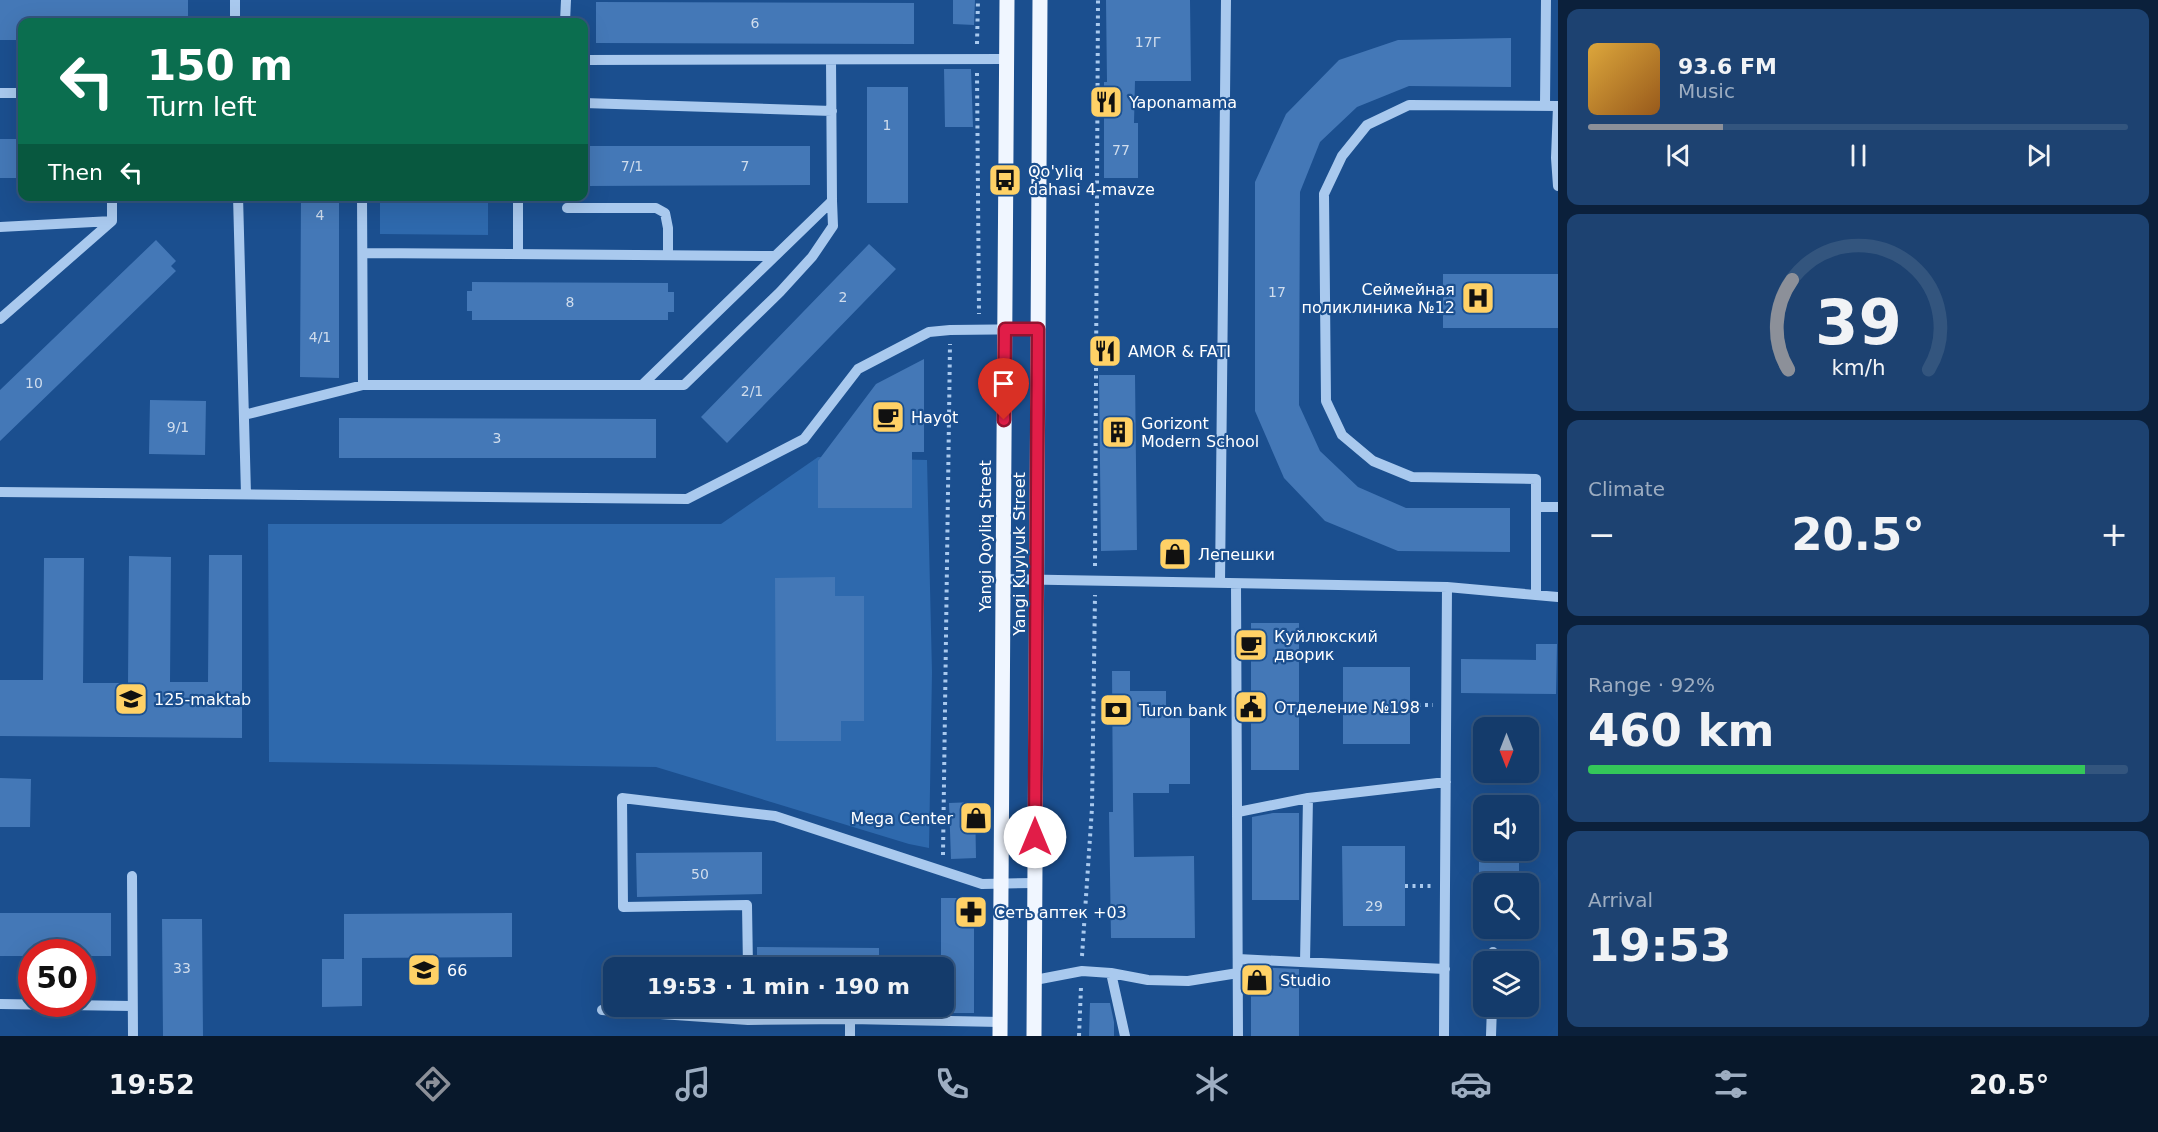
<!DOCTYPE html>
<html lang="en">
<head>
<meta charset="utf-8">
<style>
  body { margin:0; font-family:"DejaVu Sans",sans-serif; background:#1d4271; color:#f1f3f6; height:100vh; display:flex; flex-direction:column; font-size:22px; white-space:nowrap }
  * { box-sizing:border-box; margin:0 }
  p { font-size:20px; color:#9dadc1 }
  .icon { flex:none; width:33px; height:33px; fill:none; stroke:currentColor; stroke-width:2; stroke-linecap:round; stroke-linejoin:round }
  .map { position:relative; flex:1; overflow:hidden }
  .sheet { display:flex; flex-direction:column; gap:9px; padding:9px; background:#0b203b; width:600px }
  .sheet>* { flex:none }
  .top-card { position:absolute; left:18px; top:18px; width:570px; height:183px; border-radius:12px; box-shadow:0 6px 24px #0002,0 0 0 2px #33557e; background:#0b6e4f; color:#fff; overflow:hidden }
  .needle { width:39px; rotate:180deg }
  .tools { position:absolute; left:1473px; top:717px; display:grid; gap:12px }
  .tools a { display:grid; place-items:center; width:66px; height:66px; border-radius:12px; background:#143b6b; box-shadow:0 6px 24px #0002,0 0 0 2px #33557e; font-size:30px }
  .speed { position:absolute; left:18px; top:939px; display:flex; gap:12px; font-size:30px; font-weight:700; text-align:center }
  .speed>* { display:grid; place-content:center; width:78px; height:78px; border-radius:50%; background:#143b6b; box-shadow:0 6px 24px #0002,0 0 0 2px #33557e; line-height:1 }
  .speed .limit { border:9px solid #d22; background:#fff; color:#111 }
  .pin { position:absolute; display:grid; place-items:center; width:51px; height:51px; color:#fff; margin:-62px -26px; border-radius:50% 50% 50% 0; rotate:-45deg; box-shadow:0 0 6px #0007 }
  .pin .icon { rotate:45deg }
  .me { position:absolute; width:66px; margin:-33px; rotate:0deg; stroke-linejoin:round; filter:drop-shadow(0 0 4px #0008) }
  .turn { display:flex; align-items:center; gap:21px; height:126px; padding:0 30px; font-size:27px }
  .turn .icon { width:78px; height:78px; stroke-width:2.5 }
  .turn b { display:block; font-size:42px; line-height:51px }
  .then { display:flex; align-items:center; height:57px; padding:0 30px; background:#0003; gap:12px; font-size:22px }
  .big { font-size:45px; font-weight:700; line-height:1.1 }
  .sheet .widget { flex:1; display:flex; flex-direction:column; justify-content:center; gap:9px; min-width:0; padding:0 21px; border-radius:12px; background:#1d4271 }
  .sheet .dial { align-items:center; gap:0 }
  .dial svg { height:156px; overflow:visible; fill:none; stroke:#33557e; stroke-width:7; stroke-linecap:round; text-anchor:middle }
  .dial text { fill:#f1f3f6; stroke:none }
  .song { display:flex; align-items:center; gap:18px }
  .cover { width:72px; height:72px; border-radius:9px; background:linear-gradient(135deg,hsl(40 70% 55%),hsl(30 70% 35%)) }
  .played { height:6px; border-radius:3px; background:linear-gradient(90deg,#8c9099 25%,#33557e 25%) }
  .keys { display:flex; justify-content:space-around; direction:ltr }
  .heat { display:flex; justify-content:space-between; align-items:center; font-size:33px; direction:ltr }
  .charge { height:9px; border-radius:4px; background:linear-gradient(90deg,#34c759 92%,#33557e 0) }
  .trip { position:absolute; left:603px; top:957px; width:351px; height:60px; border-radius:12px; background:#143b6b; box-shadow:0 6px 24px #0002,0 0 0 2px #33557e; font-weight:700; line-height:60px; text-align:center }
  .dock { display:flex; height:96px; justify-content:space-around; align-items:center; background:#08182b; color:#9dadc1 }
  .dock .icon { width:42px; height:42px }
  .dock .selected { color:#8c9099 }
  .dock b { font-size:27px; color:#f1f3f6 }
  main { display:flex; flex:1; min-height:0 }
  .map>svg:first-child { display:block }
  .green { fill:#2e69ad }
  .building { fill:#4478b7 }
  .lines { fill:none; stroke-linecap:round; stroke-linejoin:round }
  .path { stroke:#a9c9ee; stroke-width:4; stroke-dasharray:3 4.5; stroke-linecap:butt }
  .minor { stroke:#a9c9ee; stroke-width:10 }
  .major { stroke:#f0f6ff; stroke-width:15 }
  .route-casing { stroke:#92132f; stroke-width:15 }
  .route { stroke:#e11d48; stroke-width:10 }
  .labels { text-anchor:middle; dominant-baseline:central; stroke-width:4.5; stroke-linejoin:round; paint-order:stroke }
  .number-label { font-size:14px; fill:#d0dded }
  .poi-label { font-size:16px; fill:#fff; stroke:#1b4f8f; text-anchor:start }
  .street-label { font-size:16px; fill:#fff; stroke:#1b4f8f }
</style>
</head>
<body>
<main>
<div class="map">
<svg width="1558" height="1036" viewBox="0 0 1558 1036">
  <rect width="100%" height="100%" fill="#1b4f8f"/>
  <path class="green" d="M 380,197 L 488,197 L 488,235 L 380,234 Z
    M 818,457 L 927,460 L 932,672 L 929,848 L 909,844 L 656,767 L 269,762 L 268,524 L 721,524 Z"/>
  <path class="building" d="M 0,0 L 188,0 L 188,22 L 22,22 L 22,40 L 0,40 Z
    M 953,0 L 975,0 L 974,25 L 953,24 Z
    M 1106,0 L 1190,0 L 1191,81 L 1135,81 L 1134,123 L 1138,123 L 1138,178 L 1104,178 L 1104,82 L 1107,82 Z
    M 596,2 L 914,3 L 914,44 L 596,43 Z
    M 1511,38 L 1511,87 L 1409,86 L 1357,107 L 1320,142 L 1300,192 L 1299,405 L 1320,451 L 1358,487 L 1406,508 L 1510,508 L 1510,552 L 1398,551 L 1325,521 L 1284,478 L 1255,411 L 1255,182 L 1286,114 L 1339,60 L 1398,40 Z
    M 944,69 L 971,69 L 973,127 L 945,127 Z
    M 867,87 L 908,87 L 908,203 L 867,203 Z
    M 0,139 L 22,139 L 22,178 L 0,178 Z
    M 584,146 L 810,146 L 810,185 L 584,186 Z
    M 301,196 L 339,196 L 339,378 L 300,377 Z
    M 156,240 L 176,261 L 171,266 L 176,271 L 0,441 L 0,390 Z
    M 869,244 L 896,269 L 727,443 L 701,417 Z
    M 1443,274 L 1558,274 L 1558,328 L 1443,328 Z
    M 472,282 L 668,283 L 668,292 L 674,292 L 674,312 L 668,312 L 668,320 L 472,320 L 472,311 L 467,311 L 467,291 L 472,291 Z
    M 924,359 L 924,452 L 912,452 L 912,508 L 818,508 L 818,461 L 876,384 Z
    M 1099,375 L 1135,375 L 1137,550 L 1101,551 Z
    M 150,400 L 206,401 L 205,455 L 149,454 Z
    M 339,418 L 656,419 L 656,458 L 339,458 Z
    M 209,555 L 242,555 L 242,738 L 0,736 L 0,680 L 43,680 L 44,558 L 84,558 L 83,683 L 128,683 L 129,556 L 171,557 L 170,682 L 208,682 Z
    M 835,577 L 835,596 L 864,596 L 864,721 L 841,721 L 841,741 L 776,741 L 775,578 Z
    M 1251,623 L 1299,623 L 1299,770 L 1251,770 Z
    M 1536,644 L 1557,644 L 1556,694 L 1461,693 L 1461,659 L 1536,660 Z
    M 1343,667 L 1410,667 L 1410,744 L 1343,744 Z
    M 1112,671 L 1130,671 L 1130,691 L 1166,691 L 1166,718 L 1190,718 L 1190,784 L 1169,784 L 1169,793 L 1133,793 L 1134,857 L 1194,856 L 1195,938 L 1111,938 L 1109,812 L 1113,812 Z
    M 0,778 L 31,779 L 30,827 L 0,827 Z
    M 975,802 L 976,858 L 951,859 L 949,803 Z
    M 1273,813 L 1299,813 L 1299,900 L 1252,900 L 1252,817 Z
    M 1342,846 L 1405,846 L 1405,926 L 1343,926 Z
    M 1479,850 L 1519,850 L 1519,884 L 1479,884 Z
    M 762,852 L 762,894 L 637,897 L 636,853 Z
    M 941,898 L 974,898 L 974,1013 L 944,1013 L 944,968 L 941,968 Z
    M 0,913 L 111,913 L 111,956 L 82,956 L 82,952 L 32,952 L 32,956 L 0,956 Z
    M 512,913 L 512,957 L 362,958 L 362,1006 L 322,1007 L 322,959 L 344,959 L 344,914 Z
    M 162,919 L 202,919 L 203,1036 L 163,1036 Z
    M 757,947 L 879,948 L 879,968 L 757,968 Z
    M 1251,967 L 1299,969 L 1299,1036 L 1251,1036 Z
    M 1090,1003 L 1110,1003 L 1114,1022 L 1114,1036 L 1089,1036 Z"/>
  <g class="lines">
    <path class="path" d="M 977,44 L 978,0
      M 977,73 L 979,314
      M 1095,566 L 1098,0
      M 1410,705 L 1433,705
      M 943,855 L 950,344
      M 1405,886 L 1431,886
      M 1082,956 L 1092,808 L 1095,595
      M 1079,1036 L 1081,987"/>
    <path class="minor" d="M 235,0 L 235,22
      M 565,22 L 566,0
      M 584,60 L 1006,59
      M 0,93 L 22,93
      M 584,103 L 832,111
      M 1545,105 L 1546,0
      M 1558,106 L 1556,158 L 1558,186
      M 238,196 L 246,494
      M 362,196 L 363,385
      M 567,208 L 656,208 L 665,213 L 668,228 L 668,255
      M 0,227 L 112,221
      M 363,253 L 774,256
      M 518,254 L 518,196
      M 0,319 L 112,221 L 112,196
      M 643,384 L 832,201 L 831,60
      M 244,415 L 363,385 L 684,385 L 780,292 L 812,257 L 833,226 L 832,201
      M 0,492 L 687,499 L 804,439 L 858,369 L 929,332 L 950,330 L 1038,329
      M 1538,507 L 1558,507
      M 1004,579 L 1447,587 L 1558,597
      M 1220,583 L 1226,0
      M 1236,584 L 1238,1036
      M 1536,594 L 1536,479 L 1412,477 L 1373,461 L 1342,435 L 1326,401 L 1324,194 L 1342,156 L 1367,125 L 1409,105 L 1558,106
      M 1238,812 L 1308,798 L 1446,782
      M 132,876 L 133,1036
      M 1238,959 L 1445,969
      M 1305,962 L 1308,798
      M 1493,962 L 1493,952
      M 748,968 L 747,905 L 623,907 L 622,798 L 775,816 L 982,884 L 1035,883
      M 1111,973 L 1125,1036
      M 1035,980 L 1082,971 L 1111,973 L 1148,980 L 1188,981 L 1238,973
      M 0,1004 L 132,1006
      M 748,1006 L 748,1020 L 850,1019 L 1000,1022
      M 602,1010 L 748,1020
      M 850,1019 L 850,1036
      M 1444,1036 L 1447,587
      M 1491,1036 L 1492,1006"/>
    <path class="major" d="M 1000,1036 L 1007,0
      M 1034,1036 L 1040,0"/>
  </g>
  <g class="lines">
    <defs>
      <path id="route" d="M 1004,420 L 1005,329 L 1038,329 L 1035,837"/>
    </defs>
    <use href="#route" class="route-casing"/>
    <use href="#route" class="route"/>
  </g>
  <defs>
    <symbol id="restaurant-square" viewBox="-11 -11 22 22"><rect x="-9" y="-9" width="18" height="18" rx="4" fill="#ffd166" stroke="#1b4f8f"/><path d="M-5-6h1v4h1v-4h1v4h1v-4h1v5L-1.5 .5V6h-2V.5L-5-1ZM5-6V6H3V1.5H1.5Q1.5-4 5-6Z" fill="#111"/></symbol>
    <symbol id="bus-square" viewBox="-11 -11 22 22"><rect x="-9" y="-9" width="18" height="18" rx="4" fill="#ffd166" stroke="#1b4f8f"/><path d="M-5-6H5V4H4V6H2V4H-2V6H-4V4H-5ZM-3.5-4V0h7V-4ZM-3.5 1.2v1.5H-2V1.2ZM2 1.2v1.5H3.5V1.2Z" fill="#111"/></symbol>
    <symbol id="hospital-square" viewBox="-11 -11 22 22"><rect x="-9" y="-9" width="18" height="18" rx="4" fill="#ffd166" stroke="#1b4f8f"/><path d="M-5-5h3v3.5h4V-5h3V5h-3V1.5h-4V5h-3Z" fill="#111"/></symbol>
    <symbol id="cafe-square" viewBox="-11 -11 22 22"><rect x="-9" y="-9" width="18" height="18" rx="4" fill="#ffd166" stroke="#1b4f8f"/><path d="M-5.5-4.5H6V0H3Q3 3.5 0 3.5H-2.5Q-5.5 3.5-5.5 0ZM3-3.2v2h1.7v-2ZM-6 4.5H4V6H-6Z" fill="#111"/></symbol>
    <symbol id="building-square" viewBox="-11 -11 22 22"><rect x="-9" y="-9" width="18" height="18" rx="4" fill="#ffd166" stroke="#1b4f8f"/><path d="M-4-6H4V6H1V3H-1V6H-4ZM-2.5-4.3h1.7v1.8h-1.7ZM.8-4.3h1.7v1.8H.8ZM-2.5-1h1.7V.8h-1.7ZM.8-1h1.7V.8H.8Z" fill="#111"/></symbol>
    <symbol id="shop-square" viewBox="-11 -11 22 22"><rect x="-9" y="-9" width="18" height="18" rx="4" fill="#ffd166" stroke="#1b4f8f"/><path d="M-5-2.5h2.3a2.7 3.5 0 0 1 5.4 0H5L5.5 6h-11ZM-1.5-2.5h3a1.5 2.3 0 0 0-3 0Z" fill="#111"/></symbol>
    <symbol id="school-square" viewBox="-11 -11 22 22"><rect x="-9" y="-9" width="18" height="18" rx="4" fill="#ffd166" stroke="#1b4f8f"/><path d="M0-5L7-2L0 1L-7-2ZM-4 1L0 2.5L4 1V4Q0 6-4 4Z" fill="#111"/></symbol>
    <symbol id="civic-square" viewBox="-11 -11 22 22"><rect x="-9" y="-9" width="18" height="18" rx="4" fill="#ffd166" stroke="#1b4f8f"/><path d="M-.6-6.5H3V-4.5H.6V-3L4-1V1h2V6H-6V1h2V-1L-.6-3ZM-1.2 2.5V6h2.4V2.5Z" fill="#111"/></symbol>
    <symbol id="bank-square" viewBox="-11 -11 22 22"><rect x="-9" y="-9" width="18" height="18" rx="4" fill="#ffd166" stroke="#1b4f8f"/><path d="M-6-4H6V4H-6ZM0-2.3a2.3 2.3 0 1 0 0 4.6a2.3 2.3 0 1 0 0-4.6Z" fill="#111"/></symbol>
    <symbol id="pharmacy-square" viewBox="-11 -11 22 22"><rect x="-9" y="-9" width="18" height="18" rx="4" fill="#ffd166" stroke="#1b4f8f"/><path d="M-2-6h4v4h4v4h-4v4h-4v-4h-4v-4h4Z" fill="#111"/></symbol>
  </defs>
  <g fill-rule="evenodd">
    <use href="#restaurant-square" x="1087" y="83" width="38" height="38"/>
    <use href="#bus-square" x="986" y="161" width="38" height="38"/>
    <use href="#hospital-square" x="1459" y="279" width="38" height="38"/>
    <use href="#restaurant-square" x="1086" y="332" width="38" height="38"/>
    <use href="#cafe-square" x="869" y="398" width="38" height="38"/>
    <use href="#building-square" x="1099" y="413" width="38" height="38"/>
    <use href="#shop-square" x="1156" y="535" width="38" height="38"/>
    <use href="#cafe-square" x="1232" y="626" width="38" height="38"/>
    <use href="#school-square" x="112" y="680" width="38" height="38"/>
    <use href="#civic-square" x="1232" y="688" width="38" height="38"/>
    <use href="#bank-square" x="1097" y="691" width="38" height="38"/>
    <use href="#shop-square" x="957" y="799" width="38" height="38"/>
    <use href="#pharmacy-square" x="952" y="893" width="38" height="38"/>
    <use href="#school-square" x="405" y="951" width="38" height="38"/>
    <use href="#shop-square" x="1238" y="961" width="38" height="38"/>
  </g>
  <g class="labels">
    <g class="number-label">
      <text x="755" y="23">6</text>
      <text x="1148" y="42">17Г</text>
      <text x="887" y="125">1</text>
      <text x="1121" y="150">77</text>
      <text x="632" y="166">7/1</text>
      <text x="745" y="166">7</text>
      <text x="320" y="215">4</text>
      <text x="1277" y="292">17</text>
      <text x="843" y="297">2</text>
      <text x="570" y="302">8</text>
      <text x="320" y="337">4/1</text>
      <text x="34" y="383">10</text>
      <text x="752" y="391">2/1</text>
      <text x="178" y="427">9/1</text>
      <text x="497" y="438">3</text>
      <text x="700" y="874">50</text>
      <text x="1374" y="906">29</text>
      <text x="182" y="968">33</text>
    </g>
    <g class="poi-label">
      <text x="1129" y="102">Yaponamama</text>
      <text x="1028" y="171">Qo'yliq<tspan x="1028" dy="18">dahasi 4-mavze</tspan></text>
      <text x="1455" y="289" text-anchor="end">Сеймейная<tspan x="1455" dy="18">поликлиника №12</tspan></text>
      <text x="1128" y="351">AMOR &amp; FATI</text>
      <text x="911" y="417">Hayot</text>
      <text x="1141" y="423">Gorizont<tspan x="1141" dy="18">Modern School</tspan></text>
      <text x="1198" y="554">Лепешки</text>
      <text x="1274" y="636">Куйлюкский<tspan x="1274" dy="18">дворик</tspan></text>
      <text x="154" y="699">125-maktab</text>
      <text x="1274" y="707">Отделение №198</text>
      <text x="1139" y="710">Turon bank</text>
      <text x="953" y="818" text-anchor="end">Mega Center</text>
      <text x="994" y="912">Сеть аптек +03</text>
      <text x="447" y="970">66</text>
      <text x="1280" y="980">Studio</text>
    </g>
    <g class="street-label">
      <text transform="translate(985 536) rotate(-90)">Yangi Qoyliq Street</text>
      <text transform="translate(1019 554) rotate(-90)">Yangi Kuylyuk Street</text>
    </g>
  </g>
</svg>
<div class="tools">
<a><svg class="needle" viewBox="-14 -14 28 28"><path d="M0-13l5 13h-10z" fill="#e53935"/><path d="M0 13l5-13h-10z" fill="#9dadc1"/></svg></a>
<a><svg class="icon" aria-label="sound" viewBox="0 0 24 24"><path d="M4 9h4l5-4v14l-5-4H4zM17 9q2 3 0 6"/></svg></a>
<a><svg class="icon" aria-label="search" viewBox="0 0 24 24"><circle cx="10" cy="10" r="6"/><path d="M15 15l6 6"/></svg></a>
<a><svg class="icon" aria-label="layers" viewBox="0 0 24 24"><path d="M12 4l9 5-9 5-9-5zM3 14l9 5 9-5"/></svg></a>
</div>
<div class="speed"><div class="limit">50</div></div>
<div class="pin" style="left:1004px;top:420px;background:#d93025"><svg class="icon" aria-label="arrive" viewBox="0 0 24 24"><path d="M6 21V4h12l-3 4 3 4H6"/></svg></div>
<svg class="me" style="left:1035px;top:837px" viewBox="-20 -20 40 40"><circle r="19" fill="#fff"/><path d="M0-13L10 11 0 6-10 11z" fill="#e11d48"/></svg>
<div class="trip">19:53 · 1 min · 190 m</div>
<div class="top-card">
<div class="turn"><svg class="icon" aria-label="left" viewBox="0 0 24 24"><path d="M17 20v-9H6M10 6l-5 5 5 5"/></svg><div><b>150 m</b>Turn left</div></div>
<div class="then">Then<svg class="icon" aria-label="left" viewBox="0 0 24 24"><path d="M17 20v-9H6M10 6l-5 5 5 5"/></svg></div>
</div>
</div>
<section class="sheet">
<div class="widget">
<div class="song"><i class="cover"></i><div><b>93.6 FM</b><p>Music</p></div></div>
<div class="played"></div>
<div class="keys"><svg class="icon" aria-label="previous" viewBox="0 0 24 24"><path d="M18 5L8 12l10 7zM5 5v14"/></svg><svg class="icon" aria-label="pause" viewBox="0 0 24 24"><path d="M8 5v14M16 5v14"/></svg><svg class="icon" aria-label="next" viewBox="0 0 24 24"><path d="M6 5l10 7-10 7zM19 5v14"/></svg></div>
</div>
<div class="widget dial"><svg viewBox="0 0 100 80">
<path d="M14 69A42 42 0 1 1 86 69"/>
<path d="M14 69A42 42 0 0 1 16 23" stroke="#8c9099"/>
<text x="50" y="56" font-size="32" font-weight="700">39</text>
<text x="50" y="72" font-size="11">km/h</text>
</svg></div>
<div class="widget"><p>Climate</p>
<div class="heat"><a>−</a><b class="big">20.5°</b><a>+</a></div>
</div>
<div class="widget"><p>Range · 92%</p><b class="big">460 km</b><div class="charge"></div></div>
<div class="widget"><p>Arrival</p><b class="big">19:53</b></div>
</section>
</main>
<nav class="dock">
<b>19:52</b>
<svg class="icon selected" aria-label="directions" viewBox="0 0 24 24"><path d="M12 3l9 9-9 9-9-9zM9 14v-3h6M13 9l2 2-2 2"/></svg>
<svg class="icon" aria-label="music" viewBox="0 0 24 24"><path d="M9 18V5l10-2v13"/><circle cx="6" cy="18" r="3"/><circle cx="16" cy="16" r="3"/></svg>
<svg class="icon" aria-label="phone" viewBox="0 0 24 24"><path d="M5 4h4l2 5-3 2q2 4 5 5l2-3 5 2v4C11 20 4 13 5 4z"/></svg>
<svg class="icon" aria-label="climate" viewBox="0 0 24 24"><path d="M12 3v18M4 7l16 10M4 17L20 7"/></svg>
<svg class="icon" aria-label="car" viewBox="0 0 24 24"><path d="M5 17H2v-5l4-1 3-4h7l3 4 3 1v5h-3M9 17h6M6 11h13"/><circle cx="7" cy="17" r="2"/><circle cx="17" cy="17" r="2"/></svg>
<svg class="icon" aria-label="filters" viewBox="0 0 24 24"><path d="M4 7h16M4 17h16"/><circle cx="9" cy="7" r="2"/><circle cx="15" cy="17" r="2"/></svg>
<b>20.5°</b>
</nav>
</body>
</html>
